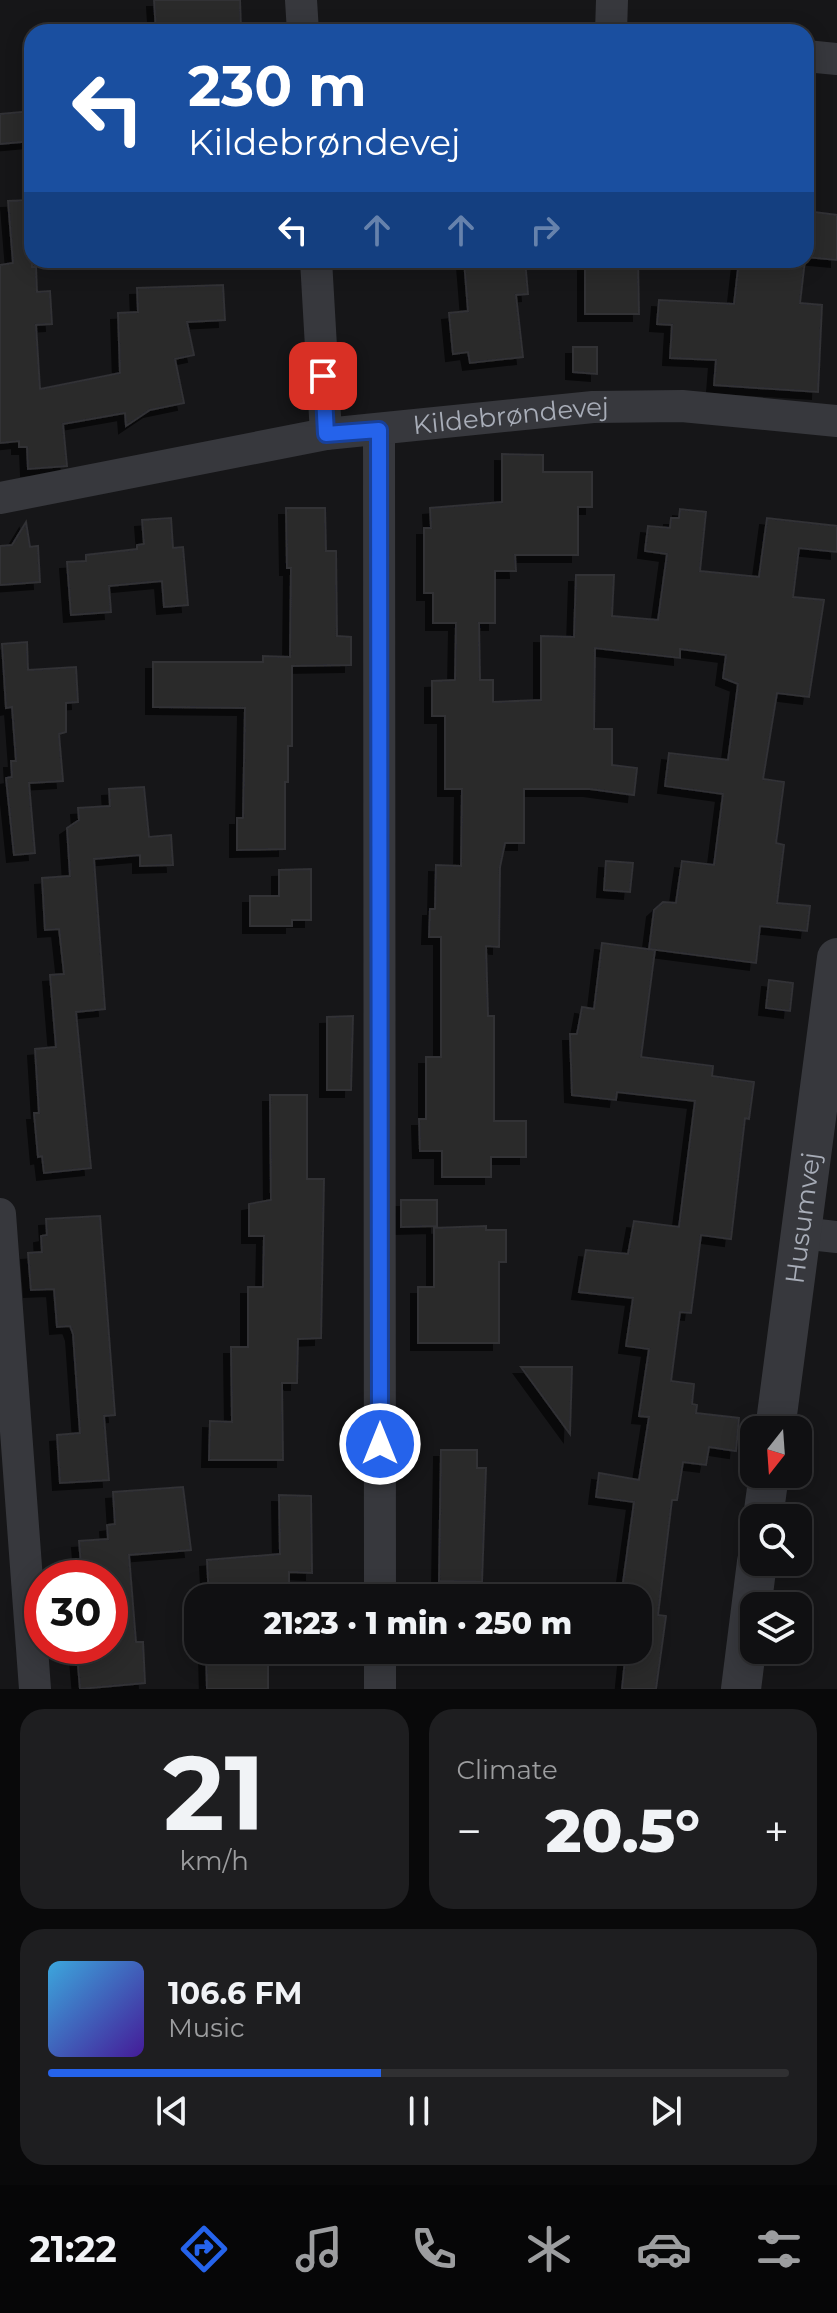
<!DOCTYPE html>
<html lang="en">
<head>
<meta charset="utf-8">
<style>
  body { margin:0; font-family:Montserrat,sans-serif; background:#1e1e20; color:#f1f3f6; height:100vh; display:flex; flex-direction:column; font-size:30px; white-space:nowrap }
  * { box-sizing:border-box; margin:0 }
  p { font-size:26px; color:#9c9d9f }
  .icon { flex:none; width:44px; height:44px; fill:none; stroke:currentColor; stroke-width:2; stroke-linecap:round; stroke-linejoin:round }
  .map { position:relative; height:1689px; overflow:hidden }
  .drawer { display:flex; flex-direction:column; gap:20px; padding:20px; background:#09090a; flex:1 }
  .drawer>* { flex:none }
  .guide { position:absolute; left:24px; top:24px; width:790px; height:244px; border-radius:24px; box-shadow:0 4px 20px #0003,0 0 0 2px #303032; background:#1a4fa0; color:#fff; overflow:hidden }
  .needle { width:52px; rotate:197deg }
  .tools { position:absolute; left:740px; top:1416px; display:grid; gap:16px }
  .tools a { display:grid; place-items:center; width:72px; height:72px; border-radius:16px; background:#101012; box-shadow:0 4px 20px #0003,0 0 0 2px #303032; font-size:40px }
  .speed { position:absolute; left:24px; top:1560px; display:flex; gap:16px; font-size:40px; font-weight:700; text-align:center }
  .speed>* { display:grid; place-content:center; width:104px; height:104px; border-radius:50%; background:#101012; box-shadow:0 4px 20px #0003,0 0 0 2px #303032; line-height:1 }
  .speed .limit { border:12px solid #d22; background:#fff; color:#111 }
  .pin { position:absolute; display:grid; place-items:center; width:68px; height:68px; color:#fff; margin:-34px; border-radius:16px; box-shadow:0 4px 12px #0006 }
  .me { position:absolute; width:88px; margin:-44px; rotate:0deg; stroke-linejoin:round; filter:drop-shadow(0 0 6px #0008) }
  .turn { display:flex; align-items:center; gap:28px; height:168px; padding:0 32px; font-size:36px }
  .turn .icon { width:104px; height:104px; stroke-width:2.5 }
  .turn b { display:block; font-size:56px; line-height:68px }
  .lanes { display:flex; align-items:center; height:76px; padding:0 32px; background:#0003; justify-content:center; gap:40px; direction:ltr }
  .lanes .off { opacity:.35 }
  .big { font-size:60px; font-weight:800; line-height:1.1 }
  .drawer .widget { flex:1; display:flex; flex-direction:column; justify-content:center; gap:12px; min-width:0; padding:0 28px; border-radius:24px; background:#1e1e20 }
  .drawer .dial { align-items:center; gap:0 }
  .dial b { font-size:104px; line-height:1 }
  .song { display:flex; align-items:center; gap:24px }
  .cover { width:96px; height:96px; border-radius:12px; background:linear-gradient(135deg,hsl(200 70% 55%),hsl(260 70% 35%)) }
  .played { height:8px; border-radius:4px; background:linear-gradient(90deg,#2563eb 45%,#303032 45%) }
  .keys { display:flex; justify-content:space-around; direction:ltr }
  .heat { display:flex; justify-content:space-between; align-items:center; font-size:44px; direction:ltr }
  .drawer .tiles { flex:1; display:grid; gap:20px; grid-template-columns:1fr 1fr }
  .widget:last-child { grid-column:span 2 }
  .trip { position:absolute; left:184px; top:1584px; width:468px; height:80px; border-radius:24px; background:#101012; box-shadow:0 4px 20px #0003,0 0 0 2px #303032; font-weight:800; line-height:80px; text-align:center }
  .tab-bar { display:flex; height:128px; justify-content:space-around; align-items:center; background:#060607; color:#9c9d9f }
  .tab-bar .icon { width:56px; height:56px }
  .tab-bar .on { color:#2563eb }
  .tab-bar b { font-size:36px; color:#f1f3f6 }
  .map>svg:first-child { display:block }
  .building { fill:#29292c; stroke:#303034; stroke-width:2; filter:url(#shadow) }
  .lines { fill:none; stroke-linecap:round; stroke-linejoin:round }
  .minor { stroke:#37383d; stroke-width:32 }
  .tertiary { stroke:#37383d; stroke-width:40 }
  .route-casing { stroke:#184099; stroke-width:20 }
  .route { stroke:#2563eb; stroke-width:14 }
  .labels { text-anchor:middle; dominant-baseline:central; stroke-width:8; stroke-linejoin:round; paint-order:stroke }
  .street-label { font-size:26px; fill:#a8adb8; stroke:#111113 }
</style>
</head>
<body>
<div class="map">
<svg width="837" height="1689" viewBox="0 0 837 1689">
  <defs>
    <filter id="shadow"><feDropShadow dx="-7" dy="7" stdDeviation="0" flood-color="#0009"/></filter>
  </defs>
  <rect width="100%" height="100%" fill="#161618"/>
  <path class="building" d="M 154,0 L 240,0 L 241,28 L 156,32 Z
    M 32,111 L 32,141 L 0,144 L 0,114 Z
    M 32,200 L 32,267 L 36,267 L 37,292 L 50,291 L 52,324 L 36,325 L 40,389 L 120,373 L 118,313 L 138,312 L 137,288 L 223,285 L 225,320 L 187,322 L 194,355 L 175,359 L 184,403 L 150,410 L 126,426 L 125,413 L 63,424 L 67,466 L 28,469 L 27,447 L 19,447 L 19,441 L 0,443 L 0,265 L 13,263 L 8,201 Z
    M 806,211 L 837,215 L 837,260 L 806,257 Z
    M 464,260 L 525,260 L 528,294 L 516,295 L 523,357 L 470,363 L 468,352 L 453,354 L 449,313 L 468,311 Z
    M 585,260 L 638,260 L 639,314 L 585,314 Z
    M 739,260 L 805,260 L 800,303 L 822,305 L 818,392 L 714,385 L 716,360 L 670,358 L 672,325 L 657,324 L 659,300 L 734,304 Z
    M 573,347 L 597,347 L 597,374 L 573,372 Z
    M 502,454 L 543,455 L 543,472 L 592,472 L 592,507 L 578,507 L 578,555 L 515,555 L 516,571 L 495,571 L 495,623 L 479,623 L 480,680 L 493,680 L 493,702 L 541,700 L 541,636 L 574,637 L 576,575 L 614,575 L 612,616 L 658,620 L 667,554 L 645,551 L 648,526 L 670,528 L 671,518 L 679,518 L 680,509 L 706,512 L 700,571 L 759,577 L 767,518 L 837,526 L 837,552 L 799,548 L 793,597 L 824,600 L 809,697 L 777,693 L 763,779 L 784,782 L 776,843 L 784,845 L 777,903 L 810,906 L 807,931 L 760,926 L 756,963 L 649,949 L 654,910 L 663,902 L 676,903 L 682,861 L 714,865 L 723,794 L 665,786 L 669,753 L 728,760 L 738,684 L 723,678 L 726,655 L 680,649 L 680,658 L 595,648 L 594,729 L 612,729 L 612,765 L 637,768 L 634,795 L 590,789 L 524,789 L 524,843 L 505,843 L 500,867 L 499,947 L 486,946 L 488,1016 L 494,1016 L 494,1121 L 526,1121 L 526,1157 L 491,1157 L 491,1177 L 442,1177 L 442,1151 L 420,1151 L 419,1119 L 426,1119 L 426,1057 L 441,1057 L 441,937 L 429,937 L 430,909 L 435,909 L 436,865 L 461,866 L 462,789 L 445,789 L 445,716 L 432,716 L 432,681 L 455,680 L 456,623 L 433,623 L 433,593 L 424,593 L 424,528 L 431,528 L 430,508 L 502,502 Z
    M 286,508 L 325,508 L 326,551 L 336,551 L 337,636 L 351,637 L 351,665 L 292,666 L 292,746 L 288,746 L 288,782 L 285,782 L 285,849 L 237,850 L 237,818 L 243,818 L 245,708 L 153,707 L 153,662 L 263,662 L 263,656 L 290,657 L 291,568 L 287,568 Z
    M 171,518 L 173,548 L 183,547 L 188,605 L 164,607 L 162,581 L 109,586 L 111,612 L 71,615 L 67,562 L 86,561 L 86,555 L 137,549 L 137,545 L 144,544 L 142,520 Z
    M 26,522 L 30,547 L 38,546 L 40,582 L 0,585 L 0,546 L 12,545 Z
    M 27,642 L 28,670 L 76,667 L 78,702 L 66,703 L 66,732 L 59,734 L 63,781 L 29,783 L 35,853 L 14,855 L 6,778 L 12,777 L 11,761 L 16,761 L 12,707 L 6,708 L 2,644 Z
    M 144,787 L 149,837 L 171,835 L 173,865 L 140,866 L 140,855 L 94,859 L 105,1009 L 76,1012 L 91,1168 L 44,1173 L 42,1156 L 38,1157 L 34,1113 L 39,1113 L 35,1049 L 56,1047 L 50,975 L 64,974 L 59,929 L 45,930 L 42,878 L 70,876 L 67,828 L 79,820 L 78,808 L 110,806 L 109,789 Z
    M 606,861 L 633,863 L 630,892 L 604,890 Z
    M 311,869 L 311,920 L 292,920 L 292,926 L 250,926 L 250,896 L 279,896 L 279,870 Z
    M 602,943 L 655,950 L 641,1057 L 713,1066 L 712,1076 L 754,1082 L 749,1119 L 745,1118 L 731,1239 L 701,1235 L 691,1313 L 680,1312 L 671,1381 L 694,1384 L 692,1404 L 697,1405 L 696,1413 L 739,1418 L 736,1451 L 709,1447 L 706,1465 L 683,1462 L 677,1500 L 672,1500 L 658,1615 L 666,1616 L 656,1689 L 622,1689 L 626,1650 L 638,1650 L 638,1592 L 622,1590 L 634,1502 L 596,1497 L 599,1473 L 639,1480 L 649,1417 L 639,1416 L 649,1349 L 626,1346 L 633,1298 L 579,1292 L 586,1250 L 628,1254 L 634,1221 L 679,1227 L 695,1101 L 617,1092 L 616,1100 L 572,1095 L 570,1034 L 577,1034 L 582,1007 L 594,1009 Z
    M 769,980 L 793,983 L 790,1011 L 766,1008 Z
    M 353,1016 L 351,1090 L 327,1090 L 327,1017 Z
    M 270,1095 L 307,1095 L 307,1179 L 324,1179 L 321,1338 L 298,1339 L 297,1383 L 282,1383 L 283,1460 L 209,1460 L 210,1421 L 232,1422 L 231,1347 L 248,1347 L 248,1287 L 263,1287 L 264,1236 L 249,1236 L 249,1204 L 271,1200 Z
    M 401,1200 L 437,1200 L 437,1226 L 401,1227 Z
    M 100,1216 L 115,1415 L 104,1416 L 109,1480 L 60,1483 L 57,1435 L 80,1433 L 73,1334 L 70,1326 L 57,1327 L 54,1289 L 31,1290 L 28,1253 L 42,1252 L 41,1236 L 47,1235 L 46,1219 Z
    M 486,1226 L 486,1230 L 506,1230 L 506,1262 L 499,1262 L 499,1343 L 418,1343 L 418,1287 L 434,1287 L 434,1228 Z
    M 521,1367 L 572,1367 L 570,1434 Z
    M 441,1450 L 477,1450 L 477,1468 L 486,1468 L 482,1582 L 439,1581 Z
    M 183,1487 L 191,1550 L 129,1555 L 136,1642 L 143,1642 L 145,1683 L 80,1689 L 77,1654 L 106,1651 L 106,1646 L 110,1646 L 110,1578 L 82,1578 L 79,1541 L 108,1539 L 107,1525 L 115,1524 L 113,1492 Z
    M 279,1495 L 311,1496 L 312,1573 L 289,1572 L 289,1598 L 209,1598 L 207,1560 L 280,1554 Z
    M 206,1650 L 268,1650 L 268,1689 L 207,1689 Z"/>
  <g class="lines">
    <g class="minor">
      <path d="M 301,0 L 303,32"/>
      <path d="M 611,32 L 612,0"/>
      <path d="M 806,56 L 837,59"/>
      <path d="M 316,260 L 326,434"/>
      <path d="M 379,430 L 380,1598"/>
      <path id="s1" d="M 0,498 L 326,434 L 593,407 L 682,406 L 837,421"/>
      <path d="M 0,1214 L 35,1689"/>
      <path d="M 801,1233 L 837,1237"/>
      <path d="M 380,1650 L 380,1689"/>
    </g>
    <g class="tertiary">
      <path id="s2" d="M 775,1430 L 837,958"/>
      <path d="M 763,1518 L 769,1474"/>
      <path d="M 741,1689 L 757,1562"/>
    </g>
  </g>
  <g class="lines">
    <defs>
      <path id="route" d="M 323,376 L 326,434 L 379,430 L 380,1444"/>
    </defs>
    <use href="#route" class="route-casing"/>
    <use href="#route" class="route"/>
  </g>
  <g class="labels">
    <g class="street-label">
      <text stroke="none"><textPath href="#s1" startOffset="518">Kildebrøndevej</textPath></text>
      <text stroke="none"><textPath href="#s2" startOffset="214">Husumvej</textPath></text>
    </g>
  </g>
</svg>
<div class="tools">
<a><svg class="needle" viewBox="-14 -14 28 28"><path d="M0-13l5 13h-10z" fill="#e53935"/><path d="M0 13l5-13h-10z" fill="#9c9d9f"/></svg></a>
<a><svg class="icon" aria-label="search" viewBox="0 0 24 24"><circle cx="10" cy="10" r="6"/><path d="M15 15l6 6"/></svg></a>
<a><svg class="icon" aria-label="layers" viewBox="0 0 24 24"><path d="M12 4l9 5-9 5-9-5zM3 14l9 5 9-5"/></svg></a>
</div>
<div class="speed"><div class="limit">30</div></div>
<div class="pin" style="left:323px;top:376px;background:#d93025"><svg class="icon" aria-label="arrive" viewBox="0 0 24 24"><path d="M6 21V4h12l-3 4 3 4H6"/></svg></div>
<svg class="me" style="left:380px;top:1444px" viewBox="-20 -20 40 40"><circle r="17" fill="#2563eb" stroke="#fff" stroke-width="3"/><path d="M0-11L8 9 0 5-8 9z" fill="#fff"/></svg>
<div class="trip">21:23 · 1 min · 250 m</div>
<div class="guide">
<div class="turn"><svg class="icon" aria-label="left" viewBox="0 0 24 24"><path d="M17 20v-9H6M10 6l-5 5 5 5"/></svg><div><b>230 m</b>Kildebrøndevej</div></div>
<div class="lanes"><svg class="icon" aria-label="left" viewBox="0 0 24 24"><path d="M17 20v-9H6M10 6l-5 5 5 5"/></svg><svg class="icon off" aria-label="ahead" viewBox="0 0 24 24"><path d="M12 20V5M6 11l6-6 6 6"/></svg><svg class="icon off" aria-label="ahead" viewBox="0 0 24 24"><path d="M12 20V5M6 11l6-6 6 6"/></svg><svg class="icon off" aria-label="right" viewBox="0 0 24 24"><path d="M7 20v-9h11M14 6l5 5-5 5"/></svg></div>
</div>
</div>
<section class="drawer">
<div class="tiles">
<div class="widget dial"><b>21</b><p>km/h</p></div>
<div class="widget"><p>Climate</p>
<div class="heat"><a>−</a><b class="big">20.5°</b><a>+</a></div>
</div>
<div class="widget">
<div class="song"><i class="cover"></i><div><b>106.6 FM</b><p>Music</p></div></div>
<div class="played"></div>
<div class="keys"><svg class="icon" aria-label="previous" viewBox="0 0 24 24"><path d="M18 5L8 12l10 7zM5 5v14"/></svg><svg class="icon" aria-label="pause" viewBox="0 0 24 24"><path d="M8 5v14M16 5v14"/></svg><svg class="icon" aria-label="next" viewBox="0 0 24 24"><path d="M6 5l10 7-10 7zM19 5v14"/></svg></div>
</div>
</div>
</section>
<nav class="tab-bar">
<b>21:22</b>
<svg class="icon on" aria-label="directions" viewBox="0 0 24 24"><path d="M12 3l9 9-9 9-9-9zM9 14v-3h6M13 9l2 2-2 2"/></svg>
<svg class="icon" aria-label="music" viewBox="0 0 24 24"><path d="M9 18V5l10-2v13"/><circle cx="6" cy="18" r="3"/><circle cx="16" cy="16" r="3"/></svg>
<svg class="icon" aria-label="phone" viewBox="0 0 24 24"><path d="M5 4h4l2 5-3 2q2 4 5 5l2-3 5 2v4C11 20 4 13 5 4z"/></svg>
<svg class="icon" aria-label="climate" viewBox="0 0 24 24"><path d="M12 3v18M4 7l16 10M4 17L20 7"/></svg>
<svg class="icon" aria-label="car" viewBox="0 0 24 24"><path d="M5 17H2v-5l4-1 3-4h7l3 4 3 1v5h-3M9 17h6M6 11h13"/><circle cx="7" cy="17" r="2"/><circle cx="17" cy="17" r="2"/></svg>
<svg class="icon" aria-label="filters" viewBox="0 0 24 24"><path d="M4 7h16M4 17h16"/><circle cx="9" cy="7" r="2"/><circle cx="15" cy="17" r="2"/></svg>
</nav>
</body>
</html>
